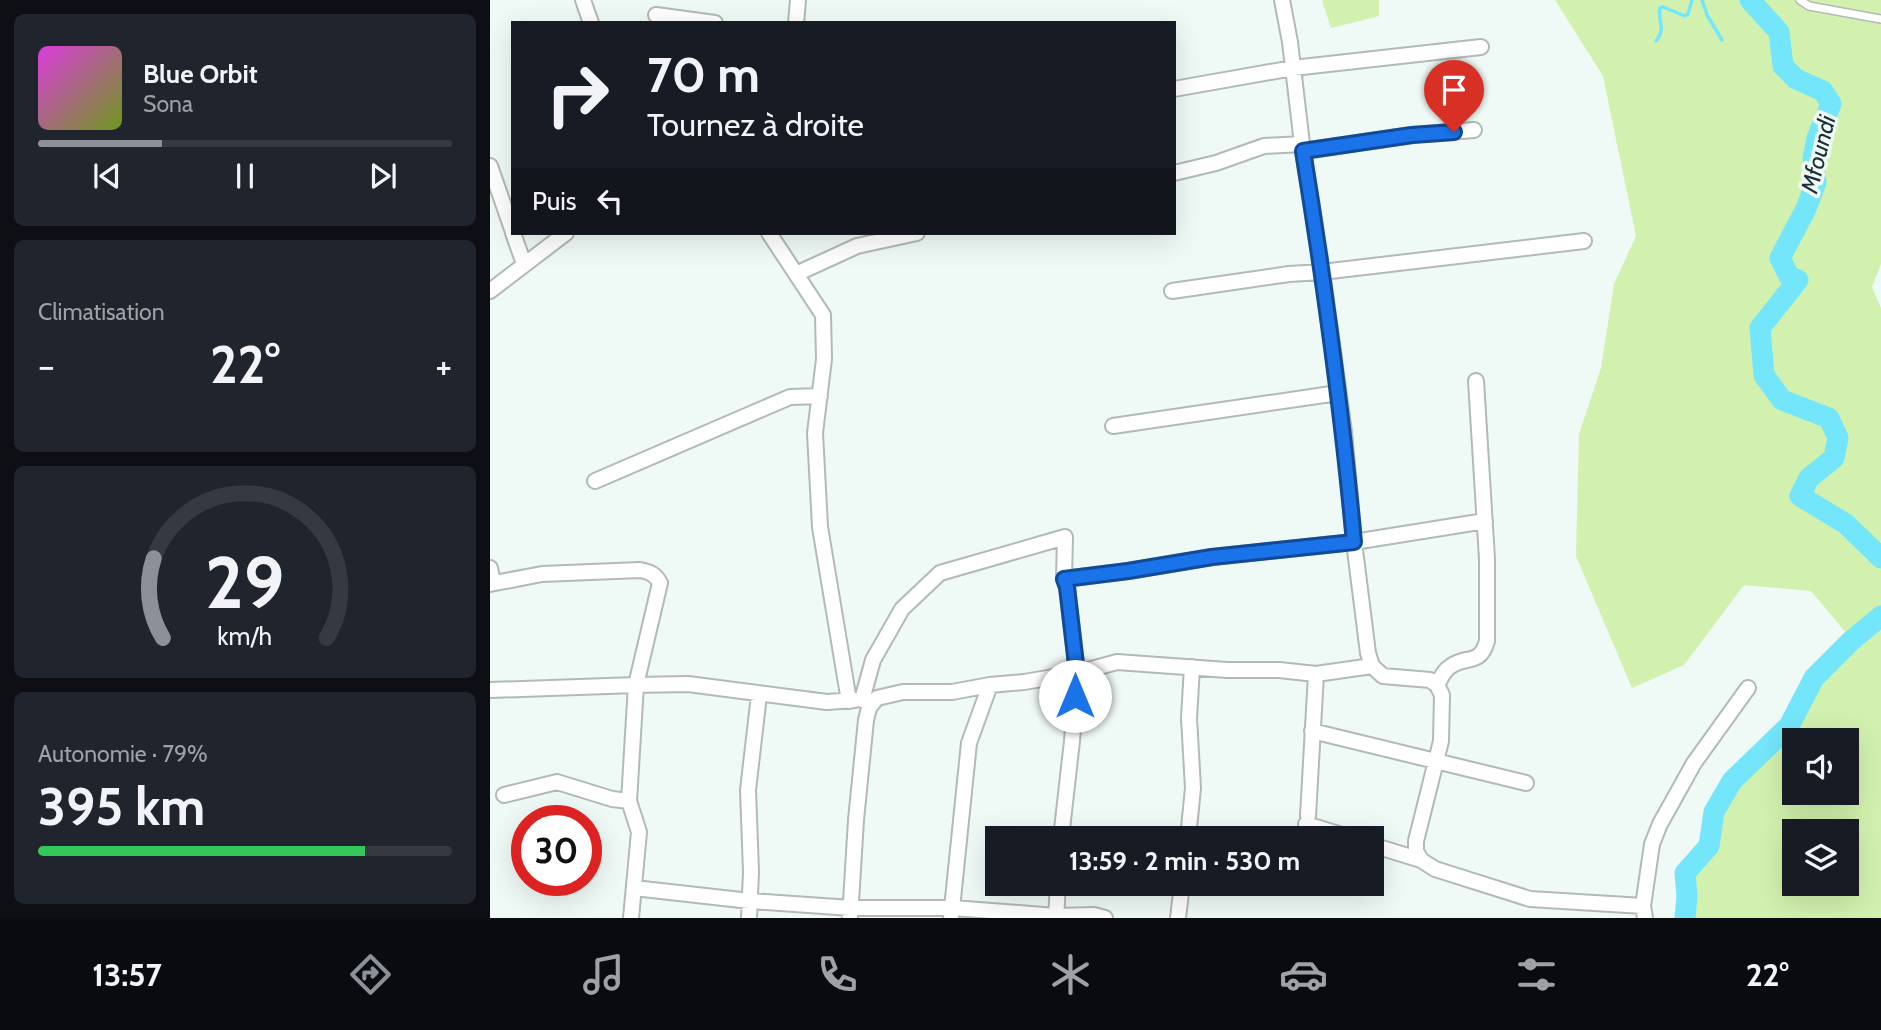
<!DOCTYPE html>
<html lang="fr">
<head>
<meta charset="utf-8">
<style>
  body { margin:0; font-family:Cabin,sans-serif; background:#20242c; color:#f1f3f6; height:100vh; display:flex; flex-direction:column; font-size:26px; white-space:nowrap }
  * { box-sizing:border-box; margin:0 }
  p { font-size:23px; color:#9ea1a6 }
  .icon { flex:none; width:38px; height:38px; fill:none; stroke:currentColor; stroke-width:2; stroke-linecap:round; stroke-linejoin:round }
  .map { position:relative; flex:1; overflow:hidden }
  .details { display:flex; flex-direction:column; gap:14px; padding:14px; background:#0d0f14; width:490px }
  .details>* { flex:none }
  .hud { position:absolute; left:21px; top:21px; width:665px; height:214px; border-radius:0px; box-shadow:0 7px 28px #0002; background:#171b24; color:#f1f3f6; overflow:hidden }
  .tools { position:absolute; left:1292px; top:728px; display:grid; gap:14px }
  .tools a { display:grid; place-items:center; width:77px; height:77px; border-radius:0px; background:#171b24; box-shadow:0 7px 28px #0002; font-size:35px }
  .speed { position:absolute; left:21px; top:805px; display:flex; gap:14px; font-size:35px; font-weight:700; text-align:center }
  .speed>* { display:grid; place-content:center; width:91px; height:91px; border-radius:50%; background:#171b24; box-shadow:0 7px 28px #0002; line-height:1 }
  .speed .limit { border:10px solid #d22; background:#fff; color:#111 }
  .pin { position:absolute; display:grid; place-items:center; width:60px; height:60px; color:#fff; margin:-72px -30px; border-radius:50% 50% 50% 0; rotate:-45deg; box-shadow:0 0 7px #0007 }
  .pin .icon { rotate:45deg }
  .me { position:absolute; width:77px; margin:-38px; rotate:0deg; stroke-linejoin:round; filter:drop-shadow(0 0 5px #0008) }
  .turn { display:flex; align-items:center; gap:24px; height:147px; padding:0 21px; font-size:32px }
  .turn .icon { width:91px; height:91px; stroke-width:2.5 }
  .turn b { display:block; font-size:49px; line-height:60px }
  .then { display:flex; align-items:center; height:66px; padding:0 21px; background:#0003; gap:14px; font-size:26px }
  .big { font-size:52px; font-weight:800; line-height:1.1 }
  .details .tile { flex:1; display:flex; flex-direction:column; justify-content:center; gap:10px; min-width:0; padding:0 24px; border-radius:10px; background:#20242c }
  .details .dial { align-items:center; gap:0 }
  .dial svg { height:182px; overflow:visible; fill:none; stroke:#363941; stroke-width:7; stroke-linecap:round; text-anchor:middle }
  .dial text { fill:#f1f3f6; stroke:none }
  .song { display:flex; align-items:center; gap:21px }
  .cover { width:84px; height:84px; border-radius:10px; background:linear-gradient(135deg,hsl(300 70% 55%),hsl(80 70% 35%)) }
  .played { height:7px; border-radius:4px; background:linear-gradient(90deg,#8c9099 30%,#363941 30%) }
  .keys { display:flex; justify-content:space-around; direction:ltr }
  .heat { display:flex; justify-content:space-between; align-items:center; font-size:38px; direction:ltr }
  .charge { height:10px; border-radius:5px; background:linear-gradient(90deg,#34c759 79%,#363941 0) }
  .trip { position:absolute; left:495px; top:826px; width:399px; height:70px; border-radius:0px; background:#171b24; box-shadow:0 7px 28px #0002; font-weight:800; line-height:70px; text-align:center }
  .tab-bar { display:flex; height:112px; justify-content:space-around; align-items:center; background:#090b0e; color:#9ea1a6 }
  .tab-bar .icon { width:49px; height:49px }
  .tab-bar .selected { color:#8c9099 }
  .tab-bar b { font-size:32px; color:#f1f3f6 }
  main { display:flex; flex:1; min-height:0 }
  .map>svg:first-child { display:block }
  .green { fill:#d2f1ae; fill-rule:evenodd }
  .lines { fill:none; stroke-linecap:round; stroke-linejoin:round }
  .stream { stroke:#74e6fb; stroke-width:3.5 }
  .river { stroke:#74e6fb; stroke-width:21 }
  .service-casing { stroke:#b1bab6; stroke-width:10 }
  .minor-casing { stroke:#b1bab6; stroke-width:18 }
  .service { stroke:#fff; stroke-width:7 }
  .minor { stroke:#fff; stroke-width:14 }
  .route-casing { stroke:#114b97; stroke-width:18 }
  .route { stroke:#1a73e8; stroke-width:12 }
  .labels { text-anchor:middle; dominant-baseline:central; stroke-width:7; stroke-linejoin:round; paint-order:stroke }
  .water-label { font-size:24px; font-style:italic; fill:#1b2f33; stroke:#eff9f5 }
</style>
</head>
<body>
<main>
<section class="details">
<div class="tile">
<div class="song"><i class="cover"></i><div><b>Blue Orbit</b><p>Sona</p></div></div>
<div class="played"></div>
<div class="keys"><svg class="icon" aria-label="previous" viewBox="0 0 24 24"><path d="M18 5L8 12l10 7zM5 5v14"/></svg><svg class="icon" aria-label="pause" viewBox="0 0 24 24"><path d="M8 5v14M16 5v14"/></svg><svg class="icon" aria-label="next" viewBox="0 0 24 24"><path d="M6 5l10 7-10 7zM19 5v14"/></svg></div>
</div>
<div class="tile"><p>Climatisation</p>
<div class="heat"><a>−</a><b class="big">22°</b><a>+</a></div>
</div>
<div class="tile dial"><svg viewBox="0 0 100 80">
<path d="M14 69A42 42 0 1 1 86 69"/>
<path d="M14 69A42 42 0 0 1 10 34" stroke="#8c9099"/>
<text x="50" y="56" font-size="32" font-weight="700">29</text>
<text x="50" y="72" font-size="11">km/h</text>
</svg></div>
<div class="tile"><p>Autonomie · 79%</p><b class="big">395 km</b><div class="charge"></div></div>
</section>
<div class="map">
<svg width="1391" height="918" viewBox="0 0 1391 918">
  <rect width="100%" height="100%" fill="#eff9f5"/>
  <path class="green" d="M 832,0 L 889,0 L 889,16 L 841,28 Z
    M 1065,0 L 1391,0 L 1391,264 L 1382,287 L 1391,308 L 1391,918 L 1195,918 L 1197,896 L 1195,873 L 1219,846 L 1224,812 L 1242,781 L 1299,726 L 1324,678 L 1362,640 L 1321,591 L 1254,585 L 1194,665 L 1142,688 L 1086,556 L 1089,434 L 1111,368 L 1124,284 L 1146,236 L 1113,76 ZM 1304,740 L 1356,740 L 1356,793 L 1304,793 ZM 1304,831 L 1356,831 L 1356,884 L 1304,884 Z"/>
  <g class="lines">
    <path class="stream" d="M 1212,0 L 1217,15 L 1232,40
      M 1166,41 C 1177,27 1167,21 1170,8 L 1173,7 L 1195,16 L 1198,14 L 1202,0"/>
    <path class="river" d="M 1260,0 L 1289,32 L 1293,66 L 1306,79 L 1333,91 L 1341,104 L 1327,138 L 1323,158 L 1326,182 L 1316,209 L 1290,258 L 1299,276 L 1308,280 L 1270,328 L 1274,375 L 1292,400 L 1339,418 L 1348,438 L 1344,458 L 1319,478 L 1310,496 L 1356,524 L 1391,558
      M 1195,918 L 1197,896 L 1195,873 L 1219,846 L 1224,812 L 1242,781 L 1299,726 L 1324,678 L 1362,640 L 1391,616"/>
    <defs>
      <path id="service" d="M 1310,0 L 1319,6 L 1391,19"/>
      <path id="minor" d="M 93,0 L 101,23
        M 792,0 L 800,42 L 812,144 L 832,272 L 854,432 L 864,542 L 878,653 L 882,666 L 893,676 L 940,680 L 947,685 L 952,695 L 951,741 L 926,841 L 926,851 L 931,860
        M 166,15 L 225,23
        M 306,23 L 308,0
        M 684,89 L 803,68 L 991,47
        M 813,151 L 922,135 L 984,130
        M 0,166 L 23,232
        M 684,173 L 726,163 L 774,146 L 812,144
        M 23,233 L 34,264
        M 279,233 L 333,315 L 334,359 L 325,433 L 330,527 L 359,701
        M 306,274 L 367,246 L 427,233
        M 0,291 L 76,233
        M 682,291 L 799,274 L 832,272 L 1094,241
        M 623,426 L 848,393
        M 105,481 L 300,397 L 330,396
        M 0,568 L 3,583
        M 574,579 L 638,571 L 722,557 L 864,542 L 995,521
        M 0,584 L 52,574 L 150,570 C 160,572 165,574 170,583 L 146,685 L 139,801 L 149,832 L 141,918
        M 947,685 C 951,678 954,670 961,666 C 977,655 990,666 997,641 L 997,559 L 986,381
        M 0,690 L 146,685 L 198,684 L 337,702 L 365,700
        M 372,700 L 383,660 L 412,609 L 450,573 L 575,537 L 574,579 L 577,587 L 587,673 L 582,741 L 571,838
        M 822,731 L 1036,783
        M 14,795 L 67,782 L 122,799 L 139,801
        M 818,816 L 826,674
        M 816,824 L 862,838
        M 698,838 L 703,788 L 699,718 L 702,667
        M 882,845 L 931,860 L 945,869 L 1040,899 L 1153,906 L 1155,918
        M 144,888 L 260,901 L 361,908 L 463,908 L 566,916 L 604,915 L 615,918
        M 1153,906 L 1162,844 L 1170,824 L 1204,763 L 1258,688
        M 259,918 L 261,872 L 258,790 L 269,695
        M 360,918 L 366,820 L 376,720 L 379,708 L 387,698 L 413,692 L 462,692 L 500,685 L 534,682 L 587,673 L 627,662 L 737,670 L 789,670 L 826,674 L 882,666
        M 461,918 L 479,743 L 500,685
        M 566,918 L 568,884
        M 688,918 L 692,884"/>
    </defs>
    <use href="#service" class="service-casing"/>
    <use href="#minor" class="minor-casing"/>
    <use href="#service" class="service"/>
    <use href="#minor" class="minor"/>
  </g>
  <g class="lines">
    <defs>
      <path id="route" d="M 585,696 L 587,673 L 577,587 L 574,579 L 638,571 L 722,557 L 864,542 C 852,411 834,281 813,151 L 922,135 L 964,132"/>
    </defs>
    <use href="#route" class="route-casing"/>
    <use href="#route" class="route"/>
  </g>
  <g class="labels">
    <g class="water-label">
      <text transform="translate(1328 154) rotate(-76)">Mfoundi</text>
    </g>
  </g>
</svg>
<div class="tools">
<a><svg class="icon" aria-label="sound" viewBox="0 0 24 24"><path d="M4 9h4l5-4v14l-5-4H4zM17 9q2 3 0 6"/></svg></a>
<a><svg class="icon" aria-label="layers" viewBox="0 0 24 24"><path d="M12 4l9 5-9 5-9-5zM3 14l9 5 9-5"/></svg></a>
</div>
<div class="speed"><div class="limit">30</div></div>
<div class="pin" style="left:964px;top:132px;background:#d93025"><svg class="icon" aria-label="arrive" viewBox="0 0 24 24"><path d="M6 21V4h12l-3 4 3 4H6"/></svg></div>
<svg class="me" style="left:585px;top:696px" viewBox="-20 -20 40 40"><circle r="19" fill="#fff"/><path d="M0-13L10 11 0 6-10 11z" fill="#1a73e8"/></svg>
<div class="trip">13:59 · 2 min · 530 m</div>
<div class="hud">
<div class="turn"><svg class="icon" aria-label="right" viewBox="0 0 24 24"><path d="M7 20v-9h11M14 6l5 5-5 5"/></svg><div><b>70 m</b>Tournez à droite</div></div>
<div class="then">Puis<svg class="icon" aria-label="left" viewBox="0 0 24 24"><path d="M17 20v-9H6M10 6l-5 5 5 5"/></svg></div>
</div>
</div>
</main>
<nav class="tab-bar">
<b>13:57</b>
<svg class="icon selected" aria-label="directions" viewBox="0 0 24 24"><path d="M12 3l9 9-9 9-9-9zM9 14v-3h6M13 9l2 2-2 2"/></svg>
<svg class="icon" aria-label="music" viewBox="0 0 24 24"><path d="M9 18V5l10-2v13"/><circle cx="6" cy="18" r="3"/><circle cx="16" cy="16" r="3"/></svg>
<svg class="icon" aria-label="phone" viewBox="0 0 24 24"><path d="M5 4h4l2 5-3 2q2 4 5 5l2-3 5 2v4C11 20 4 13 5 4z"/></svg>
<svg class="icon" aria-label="climate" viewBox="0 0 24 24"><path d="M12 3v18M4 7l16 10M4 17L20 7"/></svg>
<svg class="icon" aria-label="car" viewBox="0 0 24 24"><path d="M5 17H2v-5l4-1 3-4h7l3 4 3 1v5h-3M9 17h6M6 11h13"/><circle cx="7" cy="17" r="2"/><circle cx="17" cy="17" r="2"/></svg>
<svg class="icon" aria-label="filters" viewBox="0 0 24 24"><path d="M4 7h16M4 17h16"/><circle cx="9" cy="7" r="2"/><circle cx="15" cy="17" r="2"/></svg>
<b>22°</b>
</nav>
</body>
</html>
